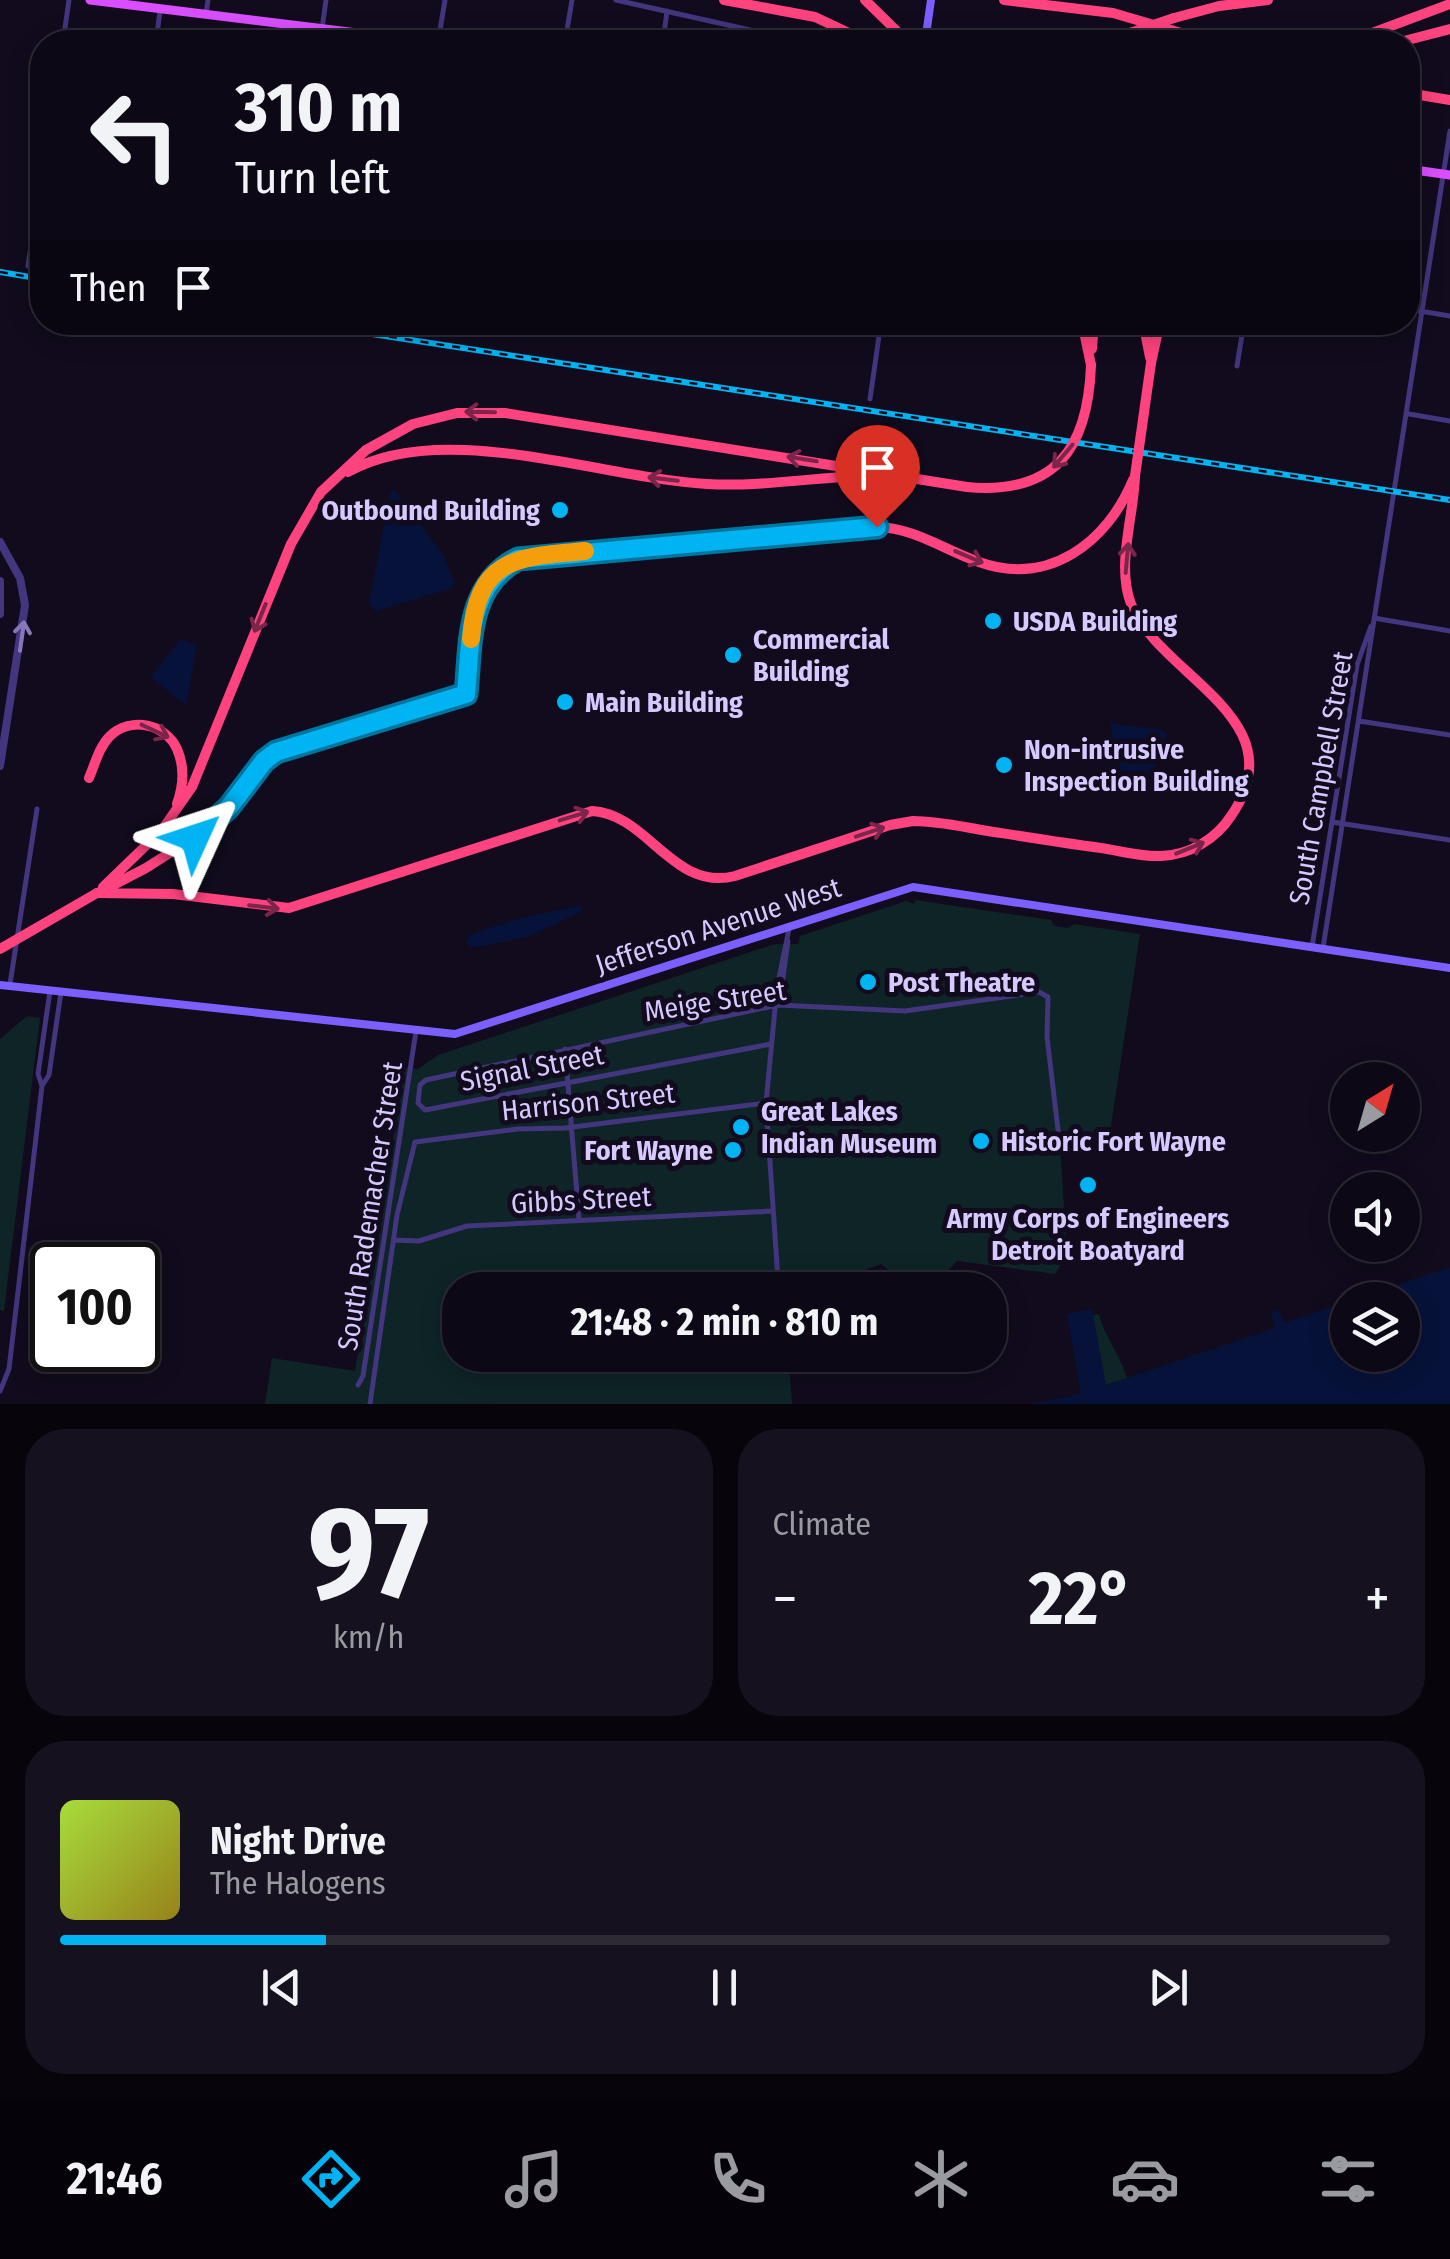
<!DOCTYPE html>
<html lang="en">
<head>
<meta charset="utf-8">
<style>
  body { margin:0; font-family:"Fira Sans Condensed",sans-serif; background:#16111f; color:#f1f3f6; height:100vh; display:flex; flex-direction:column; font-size:38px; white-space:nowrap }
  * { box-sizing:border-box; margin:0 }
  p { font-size:32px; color:#9a9aa1 }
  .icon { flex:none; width:55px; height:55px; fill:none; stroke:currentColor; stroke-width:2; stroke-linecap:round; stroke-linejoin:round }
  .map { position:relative; height:1404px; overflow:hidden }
  .panel { display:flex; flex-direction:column; gap:25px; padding:25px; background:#07040c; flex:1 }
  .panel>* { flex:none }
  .top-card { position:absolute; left:30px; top:30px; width:1390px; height:305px; border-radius:40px; box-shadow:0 5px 25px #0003,0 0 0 2px #2d2935; background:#0d0816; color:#f1f3f6; overflow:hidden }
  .needle { width:65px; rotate:37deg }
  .controls { position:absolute; left:1330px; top:1062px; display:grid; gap:20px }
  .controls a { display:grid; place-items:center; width:90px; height:90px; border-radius:50%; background:#0d0816; box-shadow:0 5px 25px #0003,0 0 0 2px #2d2935; font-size:50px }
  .speed { position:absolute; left:30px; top:1242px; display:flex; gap:20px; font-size:50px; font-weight:700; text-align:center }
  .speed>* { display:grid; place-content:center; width:130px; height:130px; border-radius:50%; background:#0d0816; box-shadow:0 5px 25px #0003,0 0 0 2px #2d2935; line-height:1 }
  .speed .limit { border:5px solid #111; border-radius:15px; background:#fff; color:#111 }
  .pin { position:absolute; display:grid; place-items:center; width:85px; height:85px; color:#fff; margin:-102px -42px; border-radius:50% 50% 50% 0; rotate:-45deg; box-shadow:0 0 10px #0007 }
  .pin .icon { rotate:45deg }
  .me { position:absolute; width:110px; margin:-55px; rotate:48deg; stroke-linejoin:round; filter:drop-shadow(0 0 8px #0008) }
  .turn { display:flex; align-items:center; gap:35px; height:210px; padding:0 40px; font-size:45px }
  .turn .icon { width:130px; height:130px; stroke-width:2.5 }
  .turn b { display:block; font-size:70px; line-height:85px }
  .then { display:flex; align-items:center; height:95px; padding:0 40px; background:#0003; gap:20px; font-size:38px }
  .big { font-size:75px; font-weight:700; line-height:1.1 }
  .panel .widget { flex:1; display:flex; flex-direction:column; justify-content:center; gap:15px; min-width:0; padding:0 35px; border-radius:40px; background:#16111f }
  .panel .dial { align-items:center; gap:0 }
  .dial b { font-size:130px; line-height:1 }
  .song { display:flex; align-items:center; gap:30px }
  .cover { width:120px; height:120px; border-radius:15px; background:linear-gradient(135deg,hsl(80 70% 55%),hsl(50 70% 35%)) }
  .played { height:10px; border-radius:5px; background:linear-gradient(90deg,#00b4f3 20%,#2d2935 20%) }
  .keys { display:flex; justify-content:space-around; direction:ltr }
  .heat { display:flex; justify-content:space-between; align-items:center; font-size:55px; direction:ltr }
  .panel .tiles { flex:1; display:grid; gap:25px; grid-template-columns:1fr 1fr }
  .widget:last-child { grid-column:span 2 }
  .trip { position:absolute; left:442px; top:1272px; width:565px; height:100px; border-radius:40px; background:#0d0816; box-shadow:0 5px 25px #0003,0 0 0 2px #2d2935; font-weight:700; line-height:100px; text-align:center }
  .tab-bar { display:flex; height:160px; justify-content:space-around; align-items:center; background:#050309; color:#9a9aa1 }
  .tab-bar .icon { width:70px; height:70px }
  .tab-bar .on { color:#00b4f3 }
  .tab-bar b { font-size:45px; color:#f1f3f6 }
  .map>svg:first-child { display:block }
  .green { fill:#0e2427 }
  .water { fill:#07123a }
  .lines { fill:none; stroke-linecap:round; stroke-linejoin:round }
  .minor { stroke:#43357e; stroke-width:5 }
  .tertiary { stroke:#43357e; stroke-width:8 }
  .secondary { stroke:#7c5fff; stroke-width:8 }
  .primary { stroke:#d94fff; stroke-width:9 }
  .motorway { stroke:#ff437f; stroke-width:10 }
  .rail-casing { stroke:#00b4f3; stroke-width:6 }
  .rail { stroke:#110b1d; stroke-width:2.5; stroke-dasharray:8; stroke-linecap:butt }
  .motorway-bridge { stroke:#ff437f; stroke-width:10 }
  .oneway { stroke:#7c2449 }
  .oneway2 { stroke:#8677b8 }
  .route-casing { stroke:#00759e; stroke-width:25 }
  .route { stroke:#00b4f3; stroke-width:18 }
  .slow { stroke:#f59e0b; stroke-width:18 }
  .poi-dot { fill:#00b4f3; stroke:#110b1d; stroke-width:4 }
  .labels { text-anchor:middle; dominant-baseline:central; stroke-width:10; stroke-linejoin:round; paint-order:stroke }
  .poi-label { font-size:28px; font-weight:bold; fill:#d7c8ff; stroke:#110b1d; text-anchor:start }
  .street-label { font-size:28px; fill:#d7c8ff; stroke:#110b1d }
</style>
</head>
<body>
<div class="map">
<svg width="1450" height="1404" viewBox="0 0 1450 1404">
  <rect width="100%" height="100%" fill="#110b1d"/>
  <path class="green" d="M 915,900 L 1051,920 L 1054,926 L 1068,928 L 1074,924 L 1140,934 L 1109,1139 L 1060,1145 L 1067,1255 L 1055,1274 L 957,1261 L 931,1290 L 912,1290 L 881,1264 L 831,1282 L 790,1277 L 786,1290 L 460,1290 L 460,1355 L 787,1355 L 791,1361 L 789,1364 L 792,1404 L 265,1404 L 272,1358 L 355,1371 L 405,1067 L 418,1069 L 438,1055 L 775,944 L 798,944 L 800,936 L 906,901 L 914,904 Z
    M 27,1016 L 40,1018 L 4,1311 L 0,1310 L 0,1039 Z
    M 1092,1309 L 1093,1315 L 1099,1314 C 1105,1338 1119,1352 1127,1378 L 1105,1385 L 1084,1311 Z"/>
  <path class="water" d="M 394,489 L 444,556 L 455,584 L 449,589 L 376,611 L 369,604 L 390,493 Z
    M 181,639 L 197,645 L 186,705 L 150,677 Z
    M 1110,723 L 1161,730 L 1167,734 L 1145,793 L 1128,791 L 1120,775 Z
    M 578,906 L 584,907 L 580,912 L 528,937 L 478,947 L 471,947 L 466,943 L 469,935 L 517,919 Z
    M 1450,1267 L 1450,1404 L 1029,1404 L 1081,1394 L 1067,1314 L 1092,1309 L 1106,1385 L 1272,1329 L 1275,1326 L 1271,1312 L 1279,1310 L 1284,1323 L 1347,1302 L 1348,1355 L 1402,1355 L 1402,1300 L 1353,1300 Z"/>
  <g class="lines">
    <path class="minor" d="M 616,0 L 759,32 L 848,42
      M 206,14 L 208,0
      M 322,29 L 326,0
      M 63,42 L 69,0
      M 156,42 L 160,11
      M 438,42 L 445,0
      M 565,42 L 572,0
      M 663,42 L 667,11
      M 757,42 L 759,32
      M 28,266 L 42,172
      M 1408,309 L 1450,316
      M 392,337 L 394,322
      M 1237,366 L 1244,322
      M 870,399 L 881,322
      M 1409,414 L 1450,421
      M 1374,618 L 1450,631
      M 1359,721 L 1450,735
      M 1332,822 L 1450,840
      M 1312,947 L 1357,665 L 1371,626
      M 1323,948 L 1450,131
      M 10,984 L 37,809
      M 780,999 L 788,941
      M 771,1044 L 425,1110 L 418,1103 L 420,1085 L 426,1080 L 778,1005 L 905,1011 L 1039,992 L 1048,997 L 1047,1037 L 1059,1138
      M 565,1049 L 579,1219
      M 42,1086 L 38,1074 L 50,991
      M 394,1240 L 419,1241 L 467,1226 L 773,1211
      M 778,1280 L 766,1103 L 777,988 L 789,929
      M 358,1385 L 363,1376 L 416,1031
      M 0,1391 L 9,1369 L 42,1086 L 49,1075 L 61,992
      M 370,1404 L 397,1215 L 415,1142 L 518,1129 L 565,1128 L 766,1103"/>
    <path class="tertiary" d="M 0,542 L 20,578 L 25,605 L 0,766
      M 0,581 L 0,614"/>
    <path class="secondary" d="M 925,42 L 931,0
      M 0,985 L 455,1034 L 913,887 L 1450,968"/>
    <path class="primary" d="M 90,0 L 431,42
      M 1408,169 L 1450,175"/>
    <path class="motorway" d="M 724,0 L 815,17 L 868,42
      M 865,0 L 908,42
      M 1004,0 L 1113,13 L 1212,42
      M 1174,18 L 1219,6 L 1268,0
      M 1101,42 L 1121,36
      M 1348,42 L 1450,4
      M 1400,42 L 1450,29
      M 1408,93 L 1450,100
      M 1082,322 L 1091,365
      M 1143,322 L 1150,357
      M 1092,349 L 1094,322
      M 1151,363 L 1160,322
      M 348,472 C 443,418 600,478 707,484 C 762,487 818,477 874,475
      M 89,778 C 95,764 99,747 110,736 C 131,716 166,724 177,749 C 185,767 183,787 177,804
      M 103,887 L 162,830 L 192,787 L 291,544 L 321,492 L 366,450 L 413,424 L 457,413 L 505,413 L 967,487
      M 97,893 L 173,894 L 289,908 L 592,811 C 648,814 673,892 735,876 L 890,825 L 913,821 C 938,821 963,827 988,831 C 1026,837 1063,843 1101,848 C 1121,851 1141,857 1161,856 C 1190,855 1216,839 1231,816 C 1299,718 1159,676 1131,604 C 1116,565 1134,516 1135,476
      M 98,893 L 146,868 L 201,833 L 235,801 L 271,755 L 466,695 C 471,644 466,585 518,559 L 877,527 C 915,528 944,550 979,562 C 1048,587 1107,543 1133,480"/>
    <defs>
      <path id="rail" d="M 0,272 L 42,279
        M 294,322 L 1450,500"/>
    </defs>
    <use href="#rail" class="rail-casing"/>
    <use href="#rail" class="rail"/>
    <path class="motorway-bridge" d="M 1121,36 L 1174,18
      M 1135,476 L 1151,363
      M 967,487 C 1055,495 1088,449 1091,365
      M 0,949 L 97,893"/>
  </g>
  <defs><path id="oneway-shaft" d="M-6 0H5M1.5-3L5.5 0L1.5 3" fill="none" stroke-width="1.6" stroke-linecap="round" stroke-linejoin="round" transform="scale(2.5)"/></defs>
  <g class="oneway">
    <use href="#oneway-shaft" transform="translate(480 412) rotate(-179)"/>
    <use href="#oneway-shaft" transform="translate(1063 456) rotate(130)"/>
    <use href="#oneway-shaft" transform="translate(802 459) rotate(-171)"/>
    <use href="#oneway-shaft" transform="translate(663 479) rotate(-173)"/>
    <use href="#oneway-shaft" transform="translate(969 557) rotate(23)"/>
    <use href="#oneway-shaft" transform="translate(1127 558) rotate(-85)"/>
    <use href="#oneway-shaft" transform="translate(260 618) rotate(112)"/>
    <use href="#oneway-shaft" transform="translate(155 731) rotate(25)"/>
    <use href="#oneway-shaft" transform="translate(574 816) rotate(-17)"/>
    <use href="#oneway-shaft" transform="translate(870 832) rotate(-18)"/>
    <use href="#oneway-shaft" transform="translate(1190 848) rotate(-22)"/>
    <use href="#oneway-shaft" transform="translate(264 907) rotate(7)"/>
  </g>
  <use class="oneway2" href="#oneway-shaft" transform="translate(22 636) rotate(-82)"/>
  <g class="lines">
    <defs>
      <path id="route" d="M 195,838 L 229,807 L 264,761 L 276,752 L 466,694 C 471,644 466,586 518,559 L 877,527"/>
    </defs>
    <use href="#route" class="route-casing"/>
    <use href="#route" class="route"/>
    <path class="slow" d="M 471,639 C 477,557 517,557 585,551"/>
  </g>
  <g class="poi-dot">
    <circle cx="560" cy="510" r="10"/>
    <circle cx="993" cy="621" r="10"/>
    <circle cx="733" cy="655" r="10"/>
    <circle cx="565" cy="702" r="10"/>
    <circle cx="1004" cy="765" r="10"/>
    <circle cx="868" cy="982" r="10"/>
    <circle cx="741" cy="1127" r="10"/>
    <circle cx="981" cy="1141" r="10"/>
    <circle cx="733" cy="1150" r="10"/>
    <circle cx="1088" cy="1185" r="10"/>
  </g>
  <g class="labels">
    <g class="poi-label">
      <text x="540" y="510" text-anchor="end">Outbound Building</text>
      <text x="1013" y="621">USDA Building</text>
      <text x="753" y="639">Commercial<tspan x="753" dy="32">Building</tspan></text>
      <text x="585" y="702">Main Building</text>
      <text x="1024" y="749">Non-intrusive<tspan x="1024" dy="32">Inspection Building</tspan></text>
      <text x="888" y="982">Post Theatre</text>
      <text x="761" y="1111">Great Lakes<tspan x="761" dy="32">Indian Museum</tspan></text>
      <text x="1001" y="1141">Historic Fort Wayne</text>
      <text x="713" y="1150" text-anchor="end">Fort Wayne</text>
      <text x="1088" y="1218" text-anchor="middle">Army Corps of Engineers<tspan x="1088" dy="32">Detroit Boatyard</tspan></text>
    </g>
    <g class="street-label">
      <text transform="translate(1321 778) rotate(-80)">South Campbell Street</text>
      <text transform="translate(718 926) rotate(-18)">Jefferson Avenue West</text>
      <text transform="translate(715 1001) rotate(-9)">Meige Street</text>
      <text transform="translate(532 1068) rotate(-11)">Signal Street</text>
      <text transform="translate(588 1102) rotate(-6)">Harrison Street</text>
      <text transform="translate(581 1200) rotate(-3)">Gibbs Street</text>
      <text transform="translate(370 1206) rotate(-81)">South Rademacher Street</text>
    </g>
  </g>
</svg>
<div class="controls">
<a><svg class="needle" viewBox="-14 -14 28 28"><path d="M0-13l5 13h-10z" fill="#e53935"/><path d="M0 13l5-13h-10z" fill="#9a9aa1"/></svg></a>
<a><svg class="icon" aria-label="sound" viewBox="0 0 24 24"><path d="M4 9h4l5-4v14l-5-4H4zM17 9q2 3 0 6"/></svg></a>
<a><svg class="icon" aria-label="layers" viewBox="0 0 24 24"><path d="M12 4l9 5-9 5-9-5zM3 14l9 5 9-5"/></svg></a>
</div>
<div class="speed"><div class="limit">100</div></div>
<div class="pin" style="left:877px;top:527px;background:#d93025"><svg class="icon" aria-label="arrive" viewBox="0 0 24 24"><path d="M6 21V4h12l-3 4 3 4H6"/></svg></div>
<svg class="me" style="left:195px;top:838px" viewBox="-20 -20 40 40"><path d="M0-17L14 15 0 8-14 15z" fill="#00b4f3" stroke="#fff" stroke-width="4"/></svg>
<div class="trip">21:48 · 2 min · 810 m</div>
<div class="top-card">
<div class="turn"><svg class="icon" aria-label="left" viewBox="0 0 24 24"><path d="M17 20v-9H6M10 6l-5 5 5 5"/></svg><div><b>310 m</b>Turn left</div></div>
<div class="then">Then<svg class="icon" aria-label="arrive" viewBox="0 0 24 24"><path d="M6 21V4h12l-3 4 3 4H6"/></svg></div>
</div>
</div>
<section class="panel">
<div class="tiles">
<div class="widget dial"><b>97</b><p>km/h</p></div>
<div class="widget"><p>Climate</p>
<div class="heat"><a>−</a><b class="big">22°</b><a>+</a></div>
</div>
<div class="widget">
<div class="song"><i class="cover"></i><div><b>Night Drive</b><p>The Halogens</p></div></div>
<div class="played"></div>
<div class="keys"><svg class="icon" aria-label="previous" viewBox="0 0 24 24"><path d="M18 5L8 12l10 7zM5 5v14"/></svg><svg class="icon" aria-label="pause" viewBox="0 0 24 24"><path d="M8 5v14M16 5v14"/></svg><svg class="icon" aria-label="next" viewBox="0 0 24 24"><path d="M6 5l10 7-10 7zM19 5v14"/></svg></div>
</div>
</div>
</section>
<nav class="tab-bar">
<b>21:46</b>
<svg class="icon on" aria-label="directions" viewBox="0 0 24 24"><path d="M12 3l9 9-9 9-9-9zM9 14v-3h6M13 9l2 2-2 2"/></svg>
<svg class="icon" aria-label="music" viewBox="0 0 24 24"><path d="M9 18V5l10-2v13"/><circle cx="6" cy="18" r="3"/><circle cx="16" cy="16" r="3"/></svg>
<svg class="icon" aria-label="phone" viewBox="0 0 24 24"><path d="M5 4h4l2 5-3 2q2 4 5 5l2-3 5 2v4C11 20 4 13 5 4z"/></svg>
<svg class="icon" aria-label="climate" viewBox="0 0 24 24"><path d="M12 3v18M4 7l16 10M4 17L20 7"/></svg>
<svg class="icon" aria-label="car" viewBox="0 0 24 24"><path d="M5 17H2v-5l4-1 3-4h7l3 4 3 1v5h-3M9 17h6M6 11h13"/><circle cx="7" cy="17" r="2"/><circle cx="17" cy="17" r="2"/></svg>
<svg class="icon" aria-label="filters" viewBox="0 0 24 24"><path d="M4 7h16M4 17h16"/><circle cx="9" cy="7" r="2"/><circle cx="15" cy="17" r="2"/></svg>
</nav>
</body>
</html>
